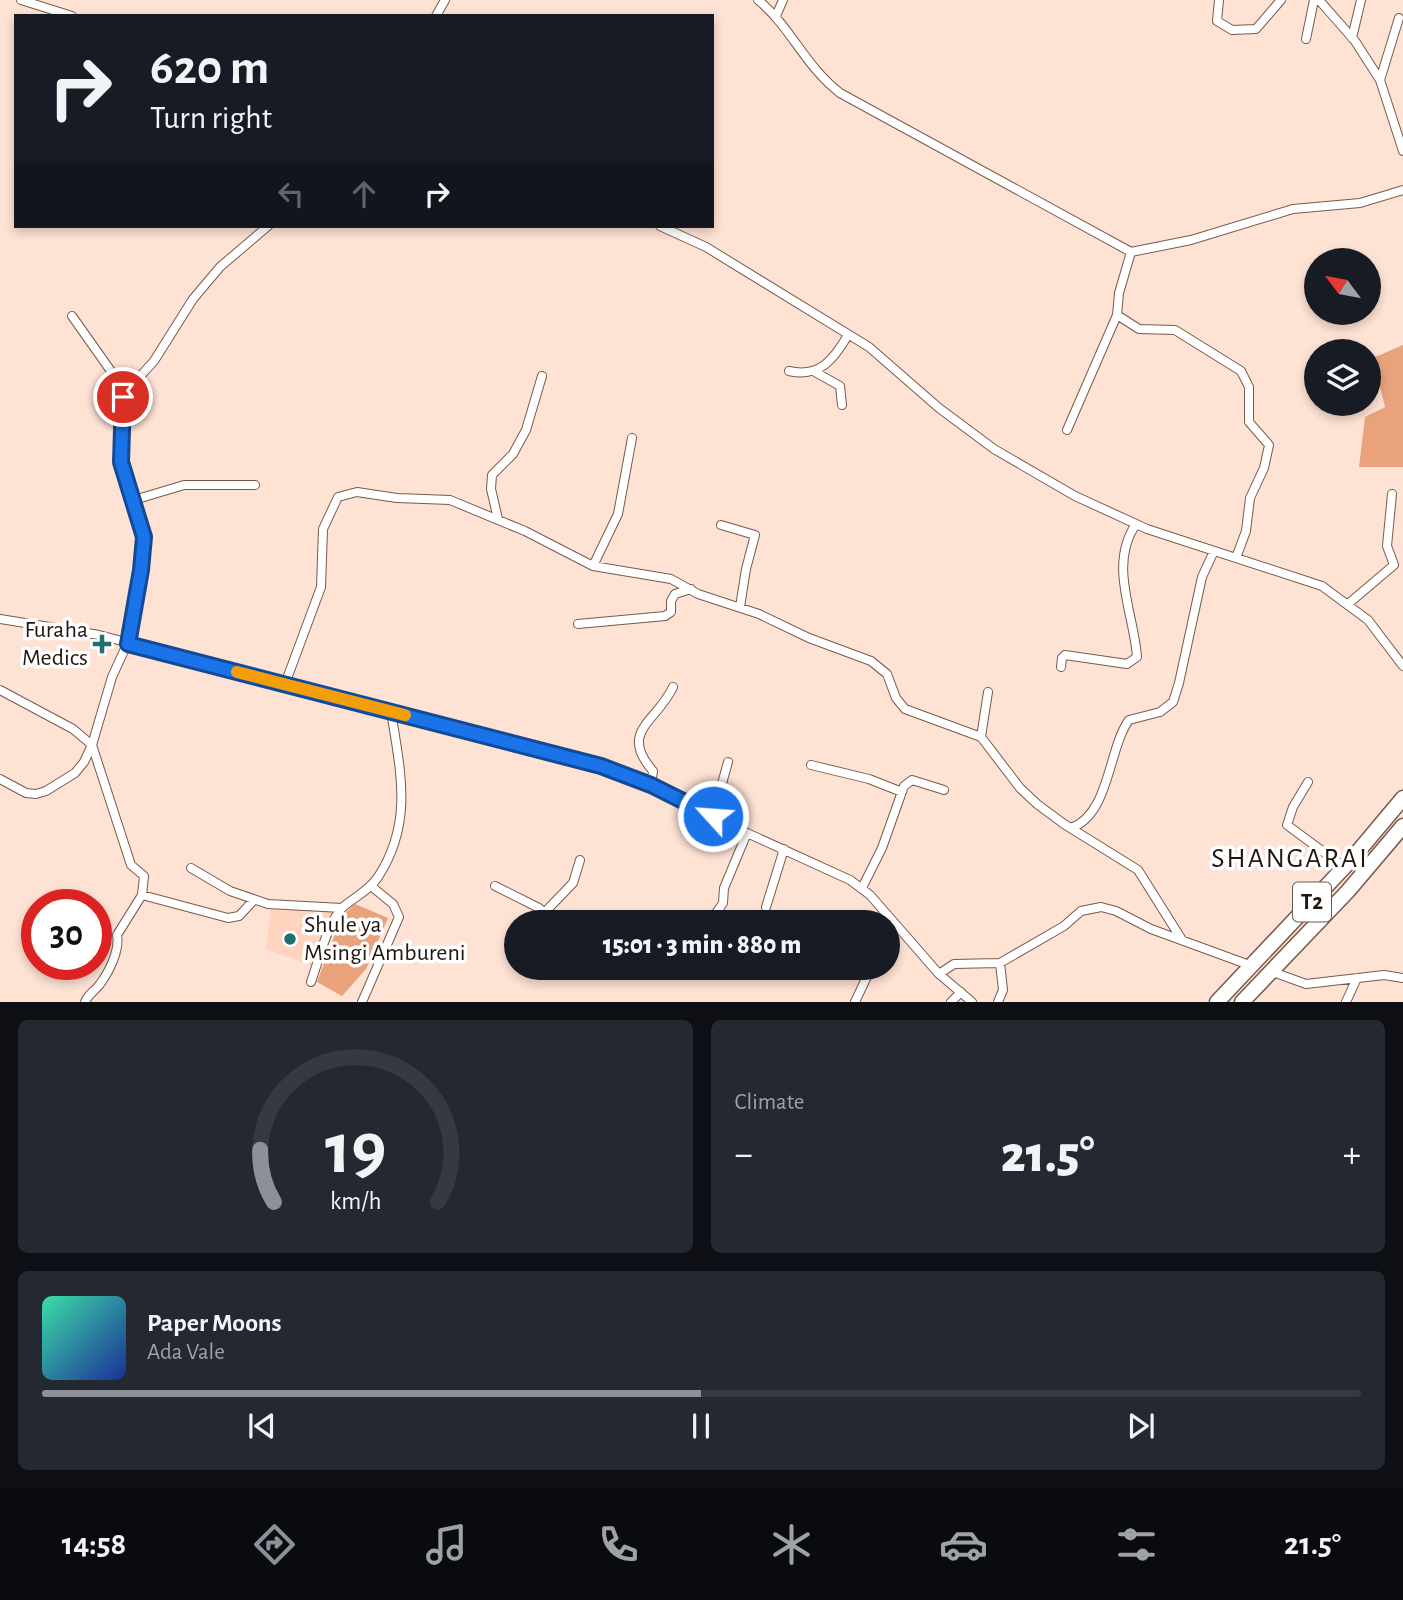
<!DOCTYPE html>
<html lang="en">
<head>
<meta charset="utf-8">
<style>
  body { margin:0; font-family:"Alegreya Sans",sans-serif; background:#242831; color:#f1f3f6; height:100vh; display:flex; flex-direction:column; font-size:26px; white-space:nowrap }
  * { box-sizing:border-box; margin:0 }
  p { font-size:23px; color:#9ea1a6 }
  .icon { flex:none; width:38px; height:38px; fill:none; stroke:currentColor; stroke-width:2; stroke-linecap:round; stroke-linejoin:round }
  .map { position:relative; height:1002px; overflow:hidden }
  .panel { display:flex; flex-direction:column; gap:18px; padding:18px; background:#0d0f14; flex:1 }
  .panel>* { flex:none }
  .top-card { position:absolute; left:14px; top:14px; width:700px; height:214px; border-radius:0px; box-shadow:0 4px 10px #0003; background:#171b24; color:#f1f3f6; overflow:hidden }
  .needle { width:46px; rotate:302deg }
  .fabs { position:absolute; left:1304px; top:248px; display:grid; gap:14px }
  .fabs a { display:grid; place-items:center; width:77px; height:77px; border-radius:50%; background:#171b24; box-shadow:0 4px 10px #0003; font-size:35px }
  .speed { position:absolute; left:21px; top:889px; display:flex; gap:14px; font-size:35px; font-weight:700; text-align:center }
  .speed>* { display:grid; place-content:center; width:91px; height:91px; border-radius:50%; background:#171b24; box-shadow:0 4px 10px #0003; line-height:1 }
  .speed .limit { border:10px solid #d22; background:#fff; color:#111 }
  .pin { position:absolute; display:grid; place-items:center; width:60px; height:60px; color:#fff; margin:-30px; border:4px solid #fff; border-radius:50%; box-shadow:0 2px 7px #0007 }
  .me { position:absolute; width:77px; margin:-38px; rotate:296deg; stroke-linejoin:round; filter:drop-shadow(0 0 5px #0008) }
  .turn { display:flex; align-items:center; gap:24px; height:147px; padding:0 21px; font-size:32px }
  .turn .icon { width:91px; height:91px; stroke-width:2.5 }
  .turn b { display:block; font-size:49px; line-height:60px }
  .lanes { display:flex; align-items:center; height:66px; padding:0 21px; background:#0003; justify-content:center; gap:35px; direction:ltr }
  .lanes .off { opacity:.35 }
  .big { font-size:52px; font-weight:800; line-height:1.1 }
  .panel .widget { flex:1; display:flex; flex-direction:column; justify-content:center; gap:10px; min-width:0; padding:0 24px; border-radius:10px; background:#242831 }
  .panel .dial { align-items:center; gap:0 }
  .dial svg { height:182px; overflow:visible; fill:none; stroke:#363941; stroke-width:7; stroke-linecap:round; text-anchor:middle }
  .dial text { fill:#f1f3f6; stroke:none }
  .song { display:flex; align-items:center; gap:21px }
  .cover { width:84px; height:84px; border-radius:10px; background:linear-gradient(135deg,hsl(160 70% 55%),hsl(230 70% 35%)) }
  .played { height:7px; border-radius:4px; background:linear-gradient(90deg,#8c9099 50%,#363941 50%) }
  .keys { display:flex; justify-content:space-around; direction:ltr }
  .heat { display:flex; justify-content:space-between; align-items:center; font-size:38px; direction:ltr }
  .panel .tiles { flex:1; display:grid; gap:18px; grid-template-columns:1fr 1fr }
  .widget:last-child { grid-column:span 2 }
  .trip { position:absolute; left:504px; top:910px; width:396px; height:70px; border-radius:35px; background:#171b24; box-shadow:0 4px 10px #0003; font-weight:800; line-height:70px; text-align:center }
  .tabs { display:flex; height:112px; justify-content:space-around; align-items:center; background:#090b0e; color:#9ea1a6 }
  .tabs .icon { width:49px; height:49px }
  .tabs .on { color:#8c9099 }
  .tabs b { font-size:32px; color:#f1f3f6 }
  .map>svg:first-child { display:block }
  .built { fill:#fed4be }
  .green { fill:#e9a27c }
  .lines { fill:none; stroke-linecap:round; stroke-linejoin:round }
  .street-casing { stroke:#785a4b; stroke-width:10 }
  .highway-casing { stroke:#785a4b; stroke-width:17 }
  .street { stroke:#fff; stroke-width:8 }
  .highway { stroke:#fff; stroke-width:14 }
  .route-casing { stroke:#114b97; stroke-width:18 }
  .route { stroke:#1a73e8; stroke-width:12 }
  .slow { stroke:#f59e0b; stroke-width:12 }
  .poi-dot { fill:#216d70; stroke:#fff; stroke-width:2.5 }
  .labels { text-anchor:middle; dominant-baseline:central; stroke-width:7; stroke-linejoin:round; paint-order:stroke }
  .shield { fill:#fff; stroke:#645b57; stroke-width:2 }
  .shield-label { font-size:23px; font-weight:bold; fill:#21150f }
  .poi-label { font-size:24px; fill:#21150f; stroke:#fff; text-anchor:end }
  .quarter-label { font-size:28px; letter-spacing:2px; fill:#21150f; stroke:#fff }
</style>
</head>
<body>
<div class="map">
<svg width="1403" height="1002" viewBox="0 0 1403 1002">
  <rect width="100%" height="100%" fill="#fee2d4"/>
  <path class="built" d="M 271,908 L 332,910 L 313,966 L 266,949 Z"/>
  <path class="green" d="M 1403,345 L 1403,467 L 1359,467 L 1365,417 L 1385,407 L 1373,358 Z
    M 355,904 L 388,918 L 366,969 L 342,996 L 317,982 L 342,916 Z"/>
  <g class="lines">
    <defs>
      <path id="street" d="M 21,0 L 72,16
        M 758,0 C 791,27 804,65 840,93 L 1131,252 L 1191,240 L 1293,209 L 1360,203 L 1403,190
        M 1219,0 L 1217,21 L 1232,30 L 1256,29 L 1281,0
        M 1319,0 L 1355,41 L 1380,80 L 1403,151
        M 436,16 L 445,0
        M 776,16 L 783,0
        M 1352,38 L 1361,0
        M 1306,39 L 1314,0
        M 1380,80 L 1399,18
        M 660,226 L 706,247 L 869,347 L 939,408 L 994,449 L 1075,496 L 1147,529 L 1322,586 L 1368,620 L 1403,666
        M 1117,315 L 1139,329 L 1175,330 L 1241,371 L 1249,387 L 1249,422 L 1269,445 L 1264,468 L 1250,498 L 1246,531 L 1236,558
        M 72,316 L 125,391
        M 789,371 C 820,378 834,359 848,335
        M 815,372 L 840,386 L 842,405
        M 1067,430 L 1117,315 L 1119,293 L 1131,252
        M 134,500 L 184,485 L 255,485
        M 498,519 L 491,489 L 492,475 L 513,454 L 526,430 L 542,376
        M 721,525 L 755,535 L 746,569 L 740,607
        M 593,566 L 618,514 L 632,438
        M 1348,604 L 1394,565 L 1387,546 L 1392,494
        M 0,619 L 99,635 L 601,766 L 651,785 L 747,833 L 850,880 L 870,895 L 939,974 L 972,1002
        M 578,624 L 665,616 L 671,612 L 671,601 L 675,594 L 691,589
        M 1061,667 L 1062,658 L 1065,655 L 1127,664 L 1137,657 C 1134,613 1108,565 1136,524
        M 285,684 L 321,587 L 323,529 L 338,497 L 357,492 L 397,498 L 450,500 L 525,531 L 593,566 L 671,579 L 698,594 L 759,614 L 809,638 L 871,661 L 887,674 L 896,698 L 905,709 L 981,737 L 1020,788 L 1037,804 L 1064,824 L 1138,870 L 1182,940
        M 0,690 L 73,729 L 92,745 L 131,865 L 144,876 L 142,895
        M 981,737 L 988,692
        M 811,765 L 869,779 L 902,792
        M 0,779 L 26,793 L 36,794 L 46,791 L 75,773 L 84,762 L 92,745 L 112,677 L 129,640 L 141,570 L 143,532 L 121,462 L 121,419 L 124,394 L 154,361 L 193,299 L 220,267 L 268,226
        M 1308,782 L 1293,807 L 1287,825 L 1344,867
        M 651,785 L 653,771 C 618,731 657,722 673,687
        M 713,816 L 728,762
        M 1071,828 C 1110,814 1108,749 1129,720 L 1160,712 L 1173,702 L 1179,683 L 1202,577 L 1214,551
        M 191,868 L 230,891 L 268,904 L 342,908
        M 495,886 L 539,908 L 555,922
        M 862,888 L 882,848 L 904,786 L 912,780 L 944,790
        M 766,907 L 784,849
        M 545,912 L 573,883 L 580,860
        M 710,922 L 723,903 L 724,888 L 747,833
        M 887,935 L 893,923
        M 1270,971 L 1306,984 L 1384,975 L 1403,978
        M 939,974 L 954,964 L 1000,963 L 1064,926 L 1081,911 L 1101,907 L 1116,911 L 1151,929 L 1252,966
        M 311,982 C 318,962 328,922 342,908 C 354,897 369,891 378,877 C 414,822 400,770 391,711
        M 85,1002 C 89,993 95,991 100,984 C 109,972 120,950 117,935 L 142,895 L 228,918 L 239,916 L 252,902
        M 362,1002 L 399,917 L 393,904 L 371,886
        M 855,1002 L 871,968
        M 951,1002 L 961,992
        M 998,1002 L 1003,990 L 1000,963
        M 1346,1002 L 1357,978"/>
      <path id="highway" d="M 1217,1002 L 1351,860 L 1403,798
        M 1242,1002 L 1348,891 L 1403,826"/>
    </defs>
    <use href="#street" class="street-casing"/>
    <use href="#highway" class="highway-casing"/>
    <use href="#street" class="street"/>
    <use href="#highway" class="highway"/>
  </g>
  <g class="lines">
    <defs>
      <path id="route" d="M 123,397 L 121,462 L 144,537 L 141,570 L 128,644 L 601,766 L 651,785 L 713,816"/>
    </defs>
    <use href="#route" class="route-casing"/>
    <use href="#route" class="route"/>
    <path class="slow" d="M 237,672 L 405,715"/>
  </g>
  <g class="poi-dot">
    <path d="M98.5 633.5h7v7h7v7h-7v7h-7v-7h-7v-7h7z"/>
    <circle cx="290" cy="939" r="7"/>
  </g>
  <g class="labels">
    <rect class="shield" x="1293" y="882.5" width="38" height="39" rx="5"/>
    <g class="shield-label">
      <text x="1312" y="902">T2</text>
    </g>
    <g class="poi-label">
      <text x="88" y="630">Furaha<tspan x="88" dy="28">Medics</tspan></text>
      <text x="304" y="925" text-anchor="start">Shule ya<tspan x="304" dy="28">Msingi Ambureni</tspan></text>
    </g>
    <g class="quarter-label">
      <text x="1290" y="859">SHANGARAI</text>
    </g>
  </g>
</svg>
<div class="fabs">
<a><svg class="needle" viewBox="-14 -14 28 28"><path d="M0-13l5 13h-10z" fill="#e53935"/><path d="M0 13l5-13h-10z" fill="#9ea1a6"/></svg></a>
<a><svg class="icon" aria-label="layers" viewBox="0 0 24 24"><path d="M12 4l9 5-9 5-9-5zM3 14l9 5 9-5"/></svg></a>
</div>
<div class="speed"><div class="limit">30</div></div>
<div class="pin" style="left:123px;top:397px;background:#d93025"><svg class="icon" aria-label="arrive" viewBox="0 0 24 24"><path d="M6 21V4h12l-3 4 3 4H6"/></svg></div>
<svg class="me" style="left:713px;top:816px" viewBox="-20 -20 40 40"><circle r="17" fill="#1a73e8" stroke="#fff" stroke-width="3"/><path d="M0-11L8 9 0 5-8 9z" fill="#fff"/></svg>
<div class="trip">15:01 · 3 min · 880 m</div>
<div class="top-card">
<div class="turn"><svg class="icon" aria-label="right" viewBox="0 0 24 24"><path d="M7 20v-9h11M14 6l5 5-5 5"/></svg><div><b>620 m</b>Turn right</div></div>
<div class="lanes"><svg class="icon off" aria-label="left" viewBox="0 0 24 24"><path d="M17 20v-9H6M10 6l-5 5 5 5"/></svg><svg class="icon off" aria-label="ahead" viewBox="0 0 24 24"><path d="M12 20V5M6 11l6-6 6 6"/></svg><svg class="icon" aria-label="right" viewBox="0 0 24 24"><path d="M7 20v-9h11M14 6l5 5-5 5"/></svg></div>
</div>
</div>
<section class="panel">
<div class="tiles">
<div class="widget dial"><svg viewBox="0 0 100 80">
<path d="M14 69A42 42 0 1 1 86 69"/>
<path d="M14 69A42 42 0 0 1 8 46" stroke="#8c9099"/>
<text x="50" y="56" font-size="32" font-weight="700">19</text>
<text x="50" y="72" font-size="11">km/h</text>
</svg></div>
<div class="widget"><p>Climate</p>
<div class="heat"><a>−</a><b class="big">21.5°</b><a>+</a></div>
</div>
<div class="widget">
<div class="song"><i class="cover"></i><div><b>Paper Moons</b><p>Ada Vale</p></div></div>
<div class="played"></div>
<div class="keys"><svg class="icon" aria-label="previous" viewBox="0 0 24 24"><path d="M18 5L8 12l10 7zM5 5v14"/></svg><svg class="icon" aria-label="pause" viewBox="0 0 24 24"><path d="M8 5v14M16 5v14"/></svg><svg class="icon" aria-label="next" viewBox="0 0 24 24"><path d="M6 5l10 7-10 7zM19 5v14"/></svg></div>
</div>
</div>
</section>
<nav class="tabs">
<b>14:58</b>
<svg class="icon on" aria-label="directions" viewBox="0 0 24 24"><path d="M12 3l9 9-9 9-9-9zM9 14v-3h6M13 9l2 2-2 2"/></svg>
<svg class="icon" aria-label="music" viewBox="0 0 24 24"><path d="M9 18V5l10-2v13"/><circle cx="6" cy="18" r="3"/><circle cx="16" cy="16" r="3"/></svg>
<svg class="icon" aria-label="phone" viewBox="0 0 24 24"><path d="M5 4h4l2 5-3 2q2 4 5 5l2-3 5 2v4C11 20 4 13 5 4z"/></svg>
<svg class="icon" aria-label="climate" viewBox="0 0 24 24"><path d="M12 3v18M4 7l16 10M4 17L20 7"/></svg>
<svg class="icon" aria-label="car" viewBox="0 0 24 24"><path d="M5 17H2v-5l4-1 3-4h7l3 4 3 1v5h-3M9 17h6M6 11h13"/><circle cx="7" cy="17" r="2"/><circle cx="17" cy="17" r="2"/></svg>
<svg class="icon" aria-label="filters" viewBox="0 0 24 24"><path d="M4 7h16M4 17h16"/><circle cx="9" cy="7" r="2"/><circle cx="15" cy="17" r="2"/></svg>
<b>21.5°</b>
</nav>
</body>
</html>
